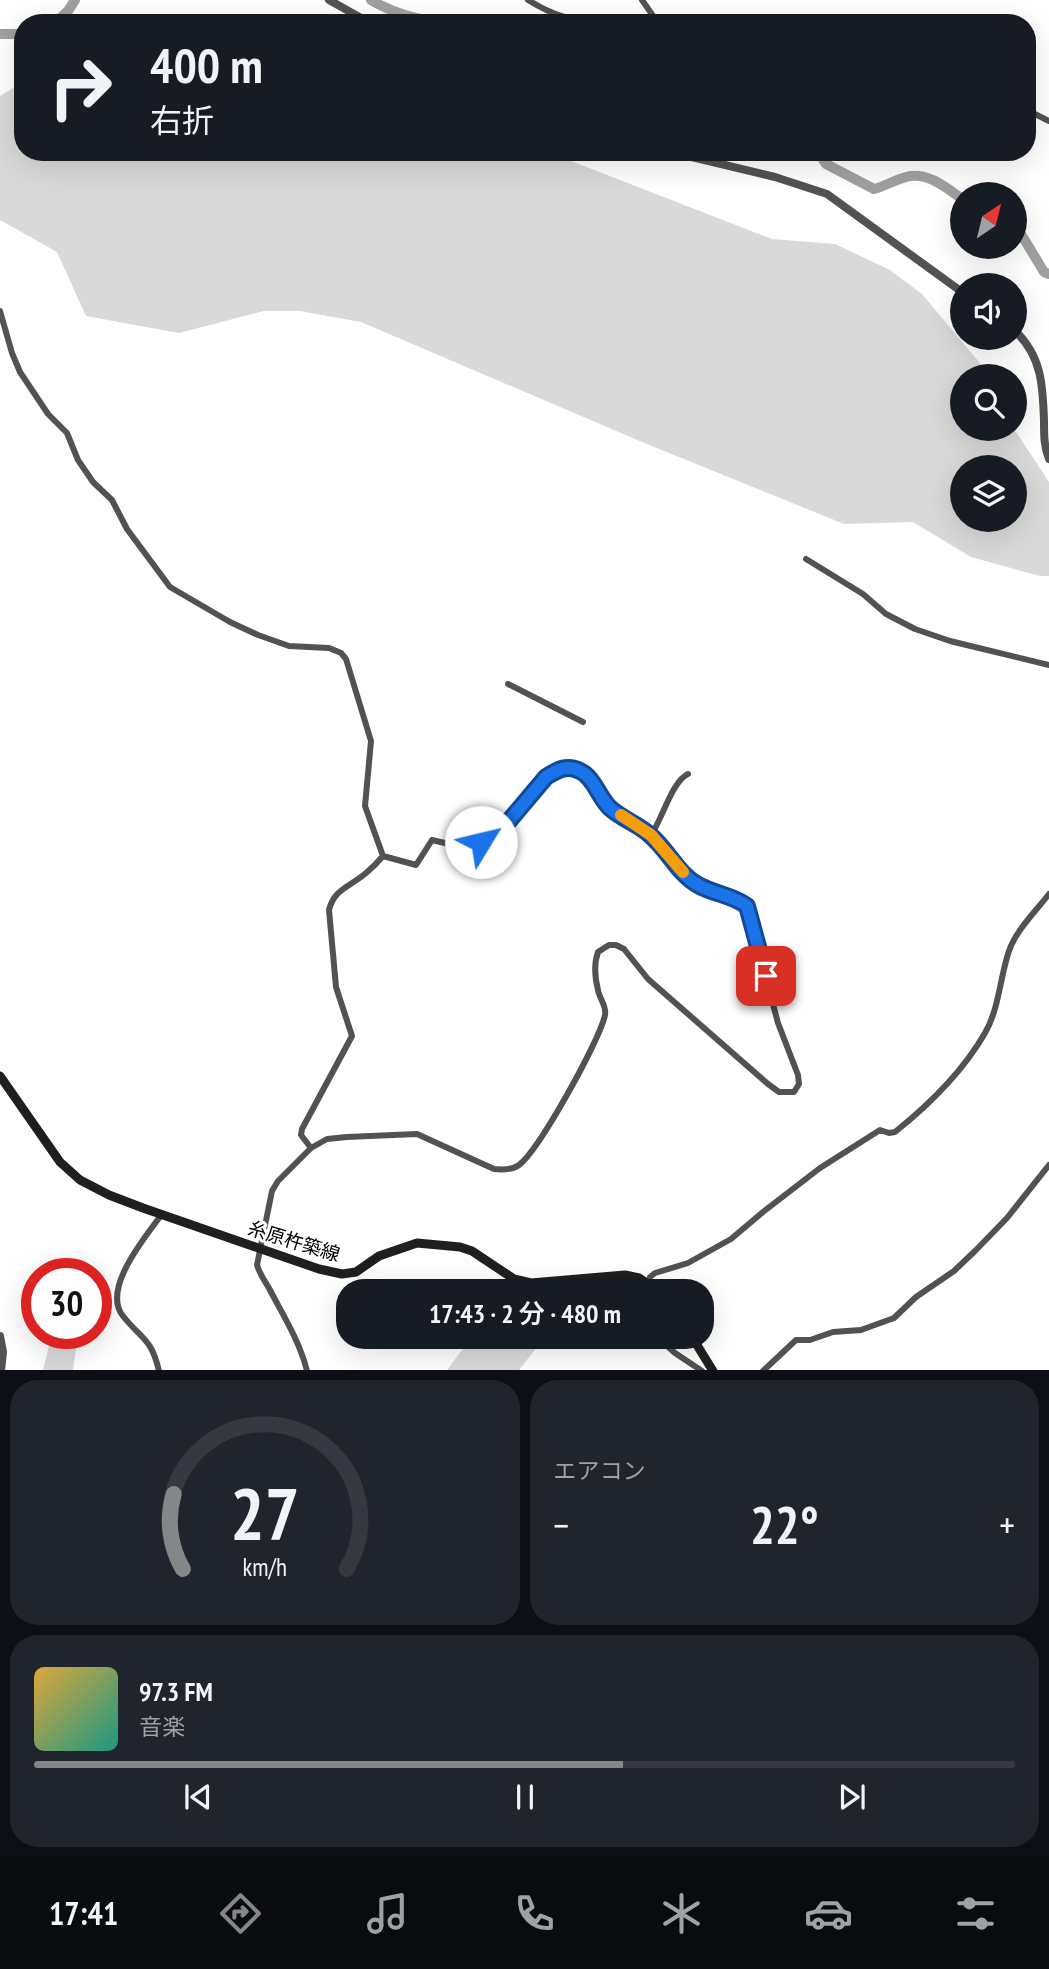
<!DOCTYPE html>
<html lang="ja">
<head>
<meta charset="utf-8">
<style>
  body { margin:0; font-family:"PT Sans Narrow","Noto Sans JP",sans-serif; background:#20242c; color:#f1f3f6; height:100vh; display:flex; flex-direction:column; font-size:26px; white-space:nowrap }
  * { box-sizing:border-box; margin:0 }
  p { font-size:23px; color:#9ea1a6 }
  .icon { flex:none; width:38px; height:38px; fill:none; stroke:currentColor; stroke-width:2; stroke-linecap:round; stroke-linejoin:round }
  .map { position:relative; height:1370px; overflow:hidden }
  .details { display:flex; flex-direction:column; gap:10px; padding:10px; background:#0d0f14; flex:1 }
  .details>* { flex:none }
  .hud { position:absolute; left:14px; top:14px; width:1022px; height:147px; border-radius:28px; box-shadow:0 7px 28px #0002; background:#171b24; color:#f1f3f6; overflow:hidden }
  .needle { width:46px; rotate:35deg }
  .buttons { position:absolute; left:950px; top:182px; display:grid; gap:14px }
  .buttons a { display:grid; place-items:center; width:77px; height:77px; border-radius:50%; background:#171b24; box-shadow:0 7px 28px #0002; font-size:35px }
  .speed { position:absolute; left:21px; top:1258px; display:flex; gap:14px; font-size:35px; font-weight:700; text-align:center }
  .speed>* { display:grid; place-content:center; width:91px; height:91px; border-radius:50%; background:#171b24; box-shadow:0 7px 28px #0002; line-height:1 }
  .speed .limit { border:10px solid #d22; background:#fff; color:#111 }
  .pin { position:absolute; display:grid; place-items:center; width:60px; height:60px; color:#fff; margin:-30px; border-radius:14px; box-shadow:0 4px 10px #0006 }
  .me { position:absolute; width:77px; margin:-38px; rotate:54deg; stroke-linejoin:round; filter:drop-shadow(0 0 5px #0008) }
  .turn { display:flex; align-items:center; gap:24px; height:147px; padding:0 21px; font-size:32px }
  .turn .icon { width:91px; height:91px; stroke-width:2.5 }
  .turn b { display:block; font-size:49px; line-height:60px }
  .big { font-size:52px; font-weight:600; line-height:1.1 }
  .details .tile { flex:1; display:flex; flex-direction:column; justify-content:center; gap:10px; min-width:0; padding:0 24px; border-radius:28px; background:#20242c }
  .details .dial { align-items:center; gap:0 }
  .dial svg { height:182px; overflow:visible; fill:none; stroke:#363941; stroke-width:7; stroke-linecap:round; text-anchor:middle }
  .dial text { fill:#f1f3f6; stroke:none }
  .song { display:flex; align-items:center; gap:21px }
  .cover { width:84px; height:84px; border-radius:10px; background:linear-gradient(135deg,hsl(40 70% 55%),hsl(170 70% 35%)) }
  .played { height:7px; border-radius:4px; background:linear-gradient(90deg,#858687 60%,#363941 60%) }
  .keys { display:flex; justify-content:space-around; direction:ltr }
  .heat { display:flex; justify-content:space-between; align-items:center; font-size:38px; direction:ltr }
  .details .tiles { flex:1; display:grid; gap:10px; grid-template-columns:1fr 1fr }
  .tile:last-child { grid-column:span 2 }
  .trip { position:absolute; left:336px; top:1279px; width:378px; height:70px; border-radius:28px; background:#171b24; box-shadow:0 7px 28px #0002; font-weight:600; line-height:70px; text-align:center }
  .dock { display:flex; height:112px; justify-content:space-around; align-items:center; background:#090b0e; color:#9ea1a6 }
  .dock .icon { width:49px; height:49px }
  .dock .active { color:#858687 }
  .dock b { font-size:32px; color:#f1f3f6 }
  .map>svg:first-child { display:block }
  .green { fill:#d9d9d9; fill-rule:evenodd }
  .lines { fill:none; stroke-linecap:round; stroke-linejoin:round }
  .river { stroke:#a0a0a0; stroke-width:10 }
  .minor { stroke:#525252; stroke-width:6 }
  .tertiary { stroke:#525252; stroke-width:8 }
  .secondary { stroke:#1f1f1f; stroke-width:9 }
  .route-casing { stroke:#114b97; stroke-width:18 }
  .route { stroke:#1a73e8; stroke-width:12 }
  .slow { stroke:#f59e0b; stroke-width:12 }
  .labels { text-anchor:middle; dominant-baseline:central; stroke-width:6; stroke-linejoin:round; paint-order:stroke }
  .street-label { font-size:19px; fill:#000; stroke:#fff }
</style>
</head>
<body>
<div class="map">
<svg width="1049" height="1371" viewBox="0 0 1049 1371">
  <rect width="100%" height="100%" fill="#fff"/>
  <path class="green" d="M 23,82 L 23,152 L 548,152 L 772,239 L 835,244 L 890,270 L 922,294 L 979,362 L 986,376 L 962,376 L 962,429 L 1014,429 L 1049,482 L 1049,576 L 1040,576 L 971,557 L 913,522 L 844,524 L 642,442 L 361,322 L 300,311 L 264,311 L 179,333 L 86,316 L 57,252 L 0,220 L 0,96 ZM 962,467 L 1015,467 L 1015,520 L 962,520 Z
    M 52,1334 L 78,1334 L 73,1370 L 43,1370 Z
    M 479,1337 L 545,1337 L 519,1370 L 447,1370 L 462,1350 Z"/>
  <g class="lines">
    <path class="river" d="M 371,0 C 394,14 417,19 444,23
      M 55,23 L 68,11 L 75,0
      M 0,34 L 23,34
      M 818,152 L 826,164 L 874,189 C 885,186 895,180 906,177 C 927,171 947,188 962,199
      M 1015,224 L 1044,272 L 1049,274"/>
    <path class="minor" d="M 528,0 C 559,19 571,19 606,23
      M 642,0 L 658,23
      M 689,23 L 703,20 L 719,23
      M 1027,110 L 1049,121
      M 0,311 L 12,353 L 20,372 L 48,414 L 67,433 L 78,460 L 93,482 L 112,500 L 127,529 L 170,587 L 230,622 L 258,635 L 289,646 L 329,648 L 341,653 L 346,659 L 371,741 L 365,806 L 383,856
      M 806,559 L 863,594 L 886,614 L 915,629 L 950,641 L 1049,665
      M 508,684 L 583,722
      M 651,835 C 662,820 672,781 688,774
      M 311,1148 L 301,1135 L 302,1129 L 352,1036 L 336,987 L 329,910 C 334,889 351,886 366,873 C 372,868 378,862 383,856
      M 649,1284 L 650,1277 L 655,1273 L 688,1263 L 731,1239 L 763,1212 L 820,1168 L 880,1130 L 889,1133 L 895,1132 C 930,1104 962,1073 985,1033 C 999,1009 1000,977 1009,951 C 1016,930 1036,911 1049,894
      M 657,1337 L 675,1353 L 702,1371
      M 159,1371 C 151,1337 141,1339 123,1316 C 101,1289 146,1236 162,1214
      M 307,1371 C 300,1342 283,1315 270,1290 C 265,1281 260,1275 257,1265 L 272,1191 L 278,1181 L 311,1148 L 327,1139 L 347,1137 L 417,1134 L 494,1169 C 503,1170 512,1170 519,1165 C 539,1150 600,1040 605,1015 C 607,1006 599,998 598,990 C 595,978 594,963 598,952 L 609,945 L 616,945 L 624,949 L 648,979 L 768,1084 L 779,1092 L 794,1092 L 799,1084 L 798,1075 L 778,1023 L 747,906 C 732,895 715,894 699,886 C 678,875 668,850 651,835 C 639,825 623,819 611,808 C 595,795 588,761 561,769 C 540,775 507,826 486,843 L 481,842 L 466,848 L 432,840 L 416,865 L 383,856
      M 763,1371 L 796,1340 L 810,1340 L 833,1332 L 861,1330 L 894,1318 L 916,1297 L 954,1271 L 975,1251 L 1007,1218 L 1049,1165"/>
    <path class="tertiary" d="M 329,0 L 370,23
      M 671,152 L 775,177 L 827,194 L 962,292
      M 1015,331 C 1042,356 1043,387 1044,421 C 1044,435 1044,447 1049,459
      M 0,1336 L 3,1352 L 1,1371"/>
    <path class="secondary" d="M 0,1076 L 60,1162 L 80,1180 L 109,1195 L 143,1208 L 319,1269 L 342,1274 L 356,1272 L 379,1256 L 417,1243 L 460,1247 L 472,1251 L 514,1279 L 531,1283 L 625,1275 L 639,1278 L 660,1292
      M 692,1337 L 713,1371"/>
  </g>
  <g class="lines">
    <defs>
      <path id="route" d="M 481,842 L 486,843 L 498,834 L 546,777 C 557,770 567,764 580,771 C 594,777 599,798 610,808 C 622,819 638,824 650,835 C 668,850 678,874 698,885 C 714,894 732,895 747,906 L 766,976"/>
    </defs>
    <use href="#route" class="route-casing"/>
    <use href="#route" class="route"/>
    <path class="slow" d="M 621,815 L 651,835 L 683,872"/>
  </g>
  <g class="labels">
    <g class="street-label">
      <text transform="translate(294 1241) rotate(17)">糸原杵築線</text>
    </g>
  </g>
</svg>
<div class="buttons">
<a><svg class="needle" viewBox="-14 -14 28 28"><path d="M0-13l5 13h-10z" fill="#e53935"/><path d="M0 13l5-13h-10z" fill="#9ea1a6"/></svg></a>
<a><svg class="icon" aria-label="sound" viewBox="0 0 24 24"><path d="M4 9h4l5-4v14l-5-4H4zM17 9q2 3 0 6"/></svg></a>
<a><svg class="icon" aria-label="search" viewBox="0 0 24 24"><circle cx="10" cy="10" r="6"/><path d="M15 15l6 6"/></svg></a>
<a><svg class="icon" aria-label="layers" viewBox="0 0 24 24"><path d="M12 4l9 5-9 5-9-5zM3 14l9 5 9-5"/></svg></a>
</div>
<div class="speed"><div class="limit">30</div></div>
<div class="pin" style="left:766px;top:976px;background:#d93025"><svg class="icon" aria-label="arrive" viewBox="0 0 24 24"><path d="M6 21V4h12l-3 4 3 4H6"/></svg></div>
<svg class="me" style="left:481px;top:842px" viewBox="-20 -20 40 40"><circle r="19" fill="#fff"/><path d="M0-13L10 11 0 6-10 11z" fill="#1a73e8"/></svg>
<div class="trip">17:43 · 2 分 · 480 m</div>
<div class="hud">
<div class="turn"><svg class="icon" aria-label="right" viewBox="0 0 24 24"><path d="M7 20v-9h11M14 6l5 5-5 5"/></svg><div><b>400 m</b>右折</div></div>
</div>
</div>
<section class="details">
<div class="tiles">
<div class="tile dial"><svg viewBox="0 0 100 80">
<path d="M14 69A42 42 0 1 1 86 69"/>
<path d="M14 69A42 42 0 0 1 10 36" stroke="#858687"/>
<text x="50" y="56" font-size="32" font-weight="700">27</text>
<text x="50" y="72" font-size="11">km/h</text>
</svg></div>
<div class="tile"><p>エアコン</p>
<div class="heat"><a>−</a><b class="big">22°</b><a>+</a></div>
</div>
<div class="tile">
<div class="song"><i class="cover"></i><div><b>97.3 FM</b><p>音楽</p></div></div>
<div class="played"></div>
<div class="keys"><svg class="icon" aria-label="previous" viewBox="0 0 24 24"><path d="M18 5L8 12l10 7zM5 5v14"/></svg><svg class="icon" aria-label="pause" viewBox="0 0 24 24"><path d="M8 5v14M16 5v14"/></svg><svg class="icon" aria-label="next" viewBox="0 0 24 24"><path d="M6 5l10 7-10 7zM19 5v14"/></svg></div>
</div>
</div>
</section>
<nav class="dock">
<b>17:41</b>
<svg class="icon active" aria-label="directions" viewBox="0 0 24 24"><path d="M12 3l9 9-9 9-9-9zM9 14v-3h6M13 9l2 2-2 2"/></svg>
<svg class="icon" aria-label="music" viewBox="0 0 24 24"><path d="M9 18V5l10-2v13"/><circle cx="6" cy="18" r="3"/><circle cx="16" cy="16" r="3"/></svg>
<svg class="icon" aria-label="phone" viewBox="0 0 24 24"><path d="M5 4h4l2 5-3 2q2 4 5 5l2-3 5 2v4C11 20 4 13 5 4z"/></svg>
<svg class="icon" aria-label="climate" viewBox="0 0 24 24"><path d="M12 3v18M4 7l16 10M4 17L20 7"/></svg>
<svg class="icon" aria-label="car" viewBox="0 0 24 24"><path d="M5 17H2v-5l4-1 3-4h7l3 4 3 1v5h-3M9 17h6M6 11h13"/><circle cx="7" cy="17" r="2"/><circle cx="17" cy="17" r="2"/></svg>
<svg class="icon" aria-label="filters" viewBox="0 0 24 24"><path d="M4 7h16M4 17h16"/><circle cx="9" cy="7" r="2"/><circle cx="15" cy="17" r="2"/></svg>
</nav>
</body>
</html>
